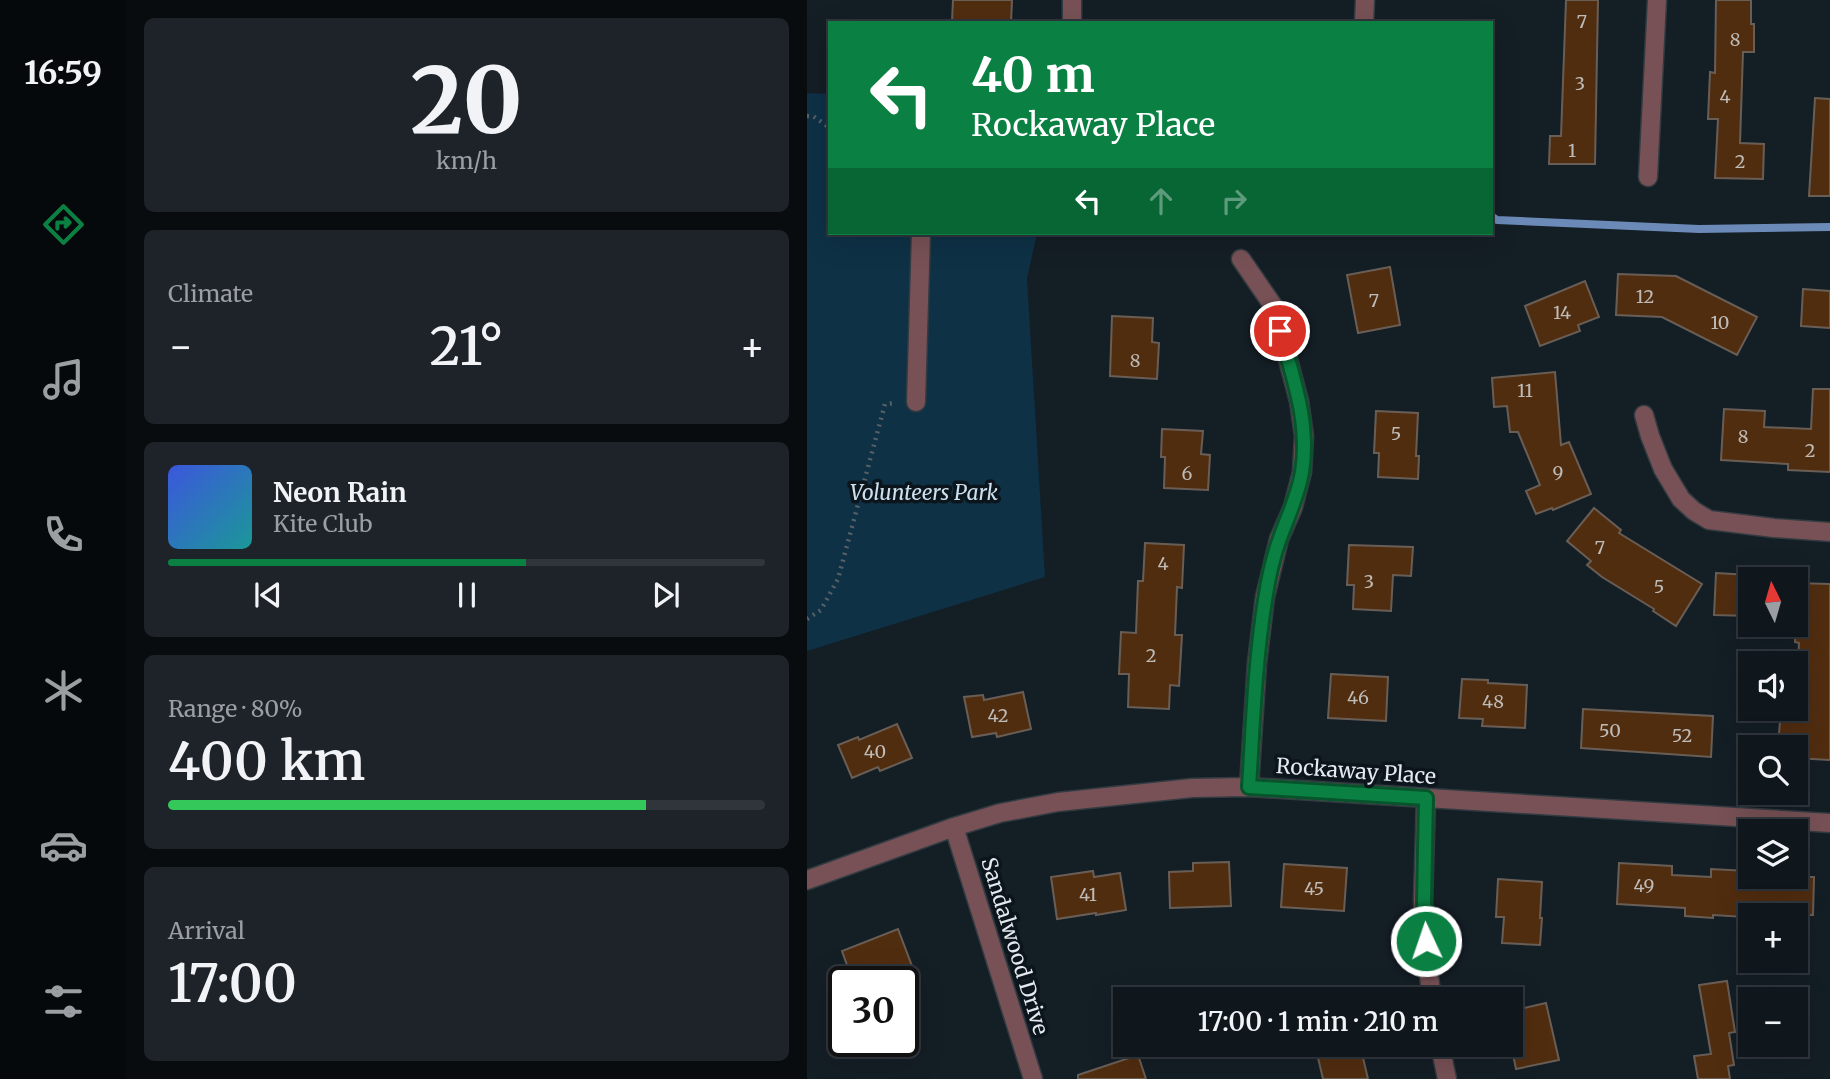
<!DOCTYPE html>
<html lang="en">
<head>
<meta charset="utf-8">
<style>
  body { margin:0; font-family:Merriweather,serif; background:#1d2329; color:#f1f3f6; height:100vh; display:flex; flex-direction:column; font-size:26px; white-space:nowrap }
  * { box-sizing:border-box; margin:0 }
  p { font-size:23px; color:#9b9fa3 }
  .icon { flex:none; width:38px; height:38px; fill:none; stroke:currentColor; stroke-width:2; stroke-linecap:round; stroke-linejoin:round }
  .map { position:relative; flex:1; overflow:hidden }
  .side { display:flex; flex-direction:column; gap:18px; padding:18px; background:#080c0f; width:681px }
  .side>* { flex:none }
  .banner { position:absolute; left:21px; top:21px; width:665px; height:214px; border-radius:0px; box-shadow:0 7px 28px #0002,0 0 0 2px #2f353b; background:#0b8043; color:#fff; overflow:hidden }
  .needle { width:46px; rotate:355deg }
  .buttons { position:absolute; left:931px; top:567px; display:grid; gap:14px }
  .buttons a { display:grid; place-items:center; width:70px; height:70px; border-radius:0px; background:#0f161c; box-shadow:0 7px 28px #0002,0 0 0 2px #2f353b; font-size:35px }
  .speed { position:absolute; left:21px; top:966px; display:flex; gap:14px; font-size:35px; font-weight:700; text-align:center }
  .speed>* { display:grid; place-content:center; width:91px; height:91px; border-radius:50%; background:#0f161c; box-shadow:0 7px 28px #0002,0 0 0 2px #2f353b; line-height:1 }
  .speed .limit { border:4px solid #111; border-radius:10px; background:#fff; color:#111 }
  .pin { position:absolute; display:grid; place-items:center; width:60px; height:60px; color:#fff; margin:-30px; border:4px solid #fff; border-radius:50%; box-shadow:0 2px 7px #0007 }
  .me { position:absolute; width:77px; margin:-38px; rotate:357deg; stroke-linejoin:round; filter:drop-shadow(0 0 5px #0008) }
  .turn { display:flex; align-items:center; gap:24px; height:147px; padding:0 28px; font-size:32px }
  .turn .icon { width:91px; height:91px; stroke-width:2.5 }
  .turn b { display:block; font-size:49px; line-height:60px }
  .lanes { display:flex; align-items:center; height:66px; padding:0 28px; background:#0003; justify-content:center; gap:35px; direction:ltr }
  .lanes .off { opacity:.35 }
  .big { font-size:52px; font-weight:600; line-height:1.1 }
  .side .card { flex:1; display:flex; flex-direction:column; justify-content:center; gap:10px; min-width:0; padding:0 24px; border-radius:10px; background:#1d2329 }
  .side .dial { align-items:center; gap:0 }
  .dial b { font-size:91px; line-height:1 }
  .song { display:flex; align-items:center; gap:21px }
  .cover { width:84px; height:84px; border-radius:10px; background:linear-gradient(135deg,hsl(230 70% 55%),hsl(180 70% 35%)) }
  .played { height:7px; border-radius:4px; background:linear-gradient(90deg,#0b8043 60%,#2f353b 60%) }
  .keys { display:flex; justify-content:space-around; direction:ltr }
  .heat { display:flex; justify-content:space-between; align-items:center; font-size:38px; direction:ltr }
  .charge { height:10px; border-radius:5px; background:linear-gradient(90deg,#34c759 80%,#2f353b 0) }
  .trip { position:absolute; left:306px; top:987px; width:410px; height:70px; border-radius:0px; background:#0f161c; box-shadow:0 7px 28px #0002,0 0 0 2px #2f353b; font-weight:600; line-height:70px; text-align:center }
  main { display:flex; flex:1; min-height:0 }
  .dock { display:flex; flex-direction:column; width:126px; justify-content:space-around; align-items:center; background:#06090b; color:#9b9fa3 }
  .dock .icon { width:49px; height:49px }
  .dock .active { color:#0b8043 }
  .dock b { font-size:32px; color:#f1f3f6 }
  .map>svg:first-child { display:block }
  .green { fill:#0e3146 }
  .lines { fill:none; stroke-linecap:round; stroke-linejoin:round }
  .stream { stroke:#6b8ab8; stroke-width:8 }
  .building { fill:#512d10; stroke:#695e56; stroke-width:2 }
  .street-casing { stroke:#313b41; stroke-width:21 }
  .path { stroke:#576066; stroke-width:4.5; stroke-dasharray:2 5; stroke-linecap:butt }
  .street { stroke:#775155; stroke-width:18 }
  .route-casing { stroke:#07532c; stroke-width:18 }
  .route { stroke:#0b8043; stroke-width:12 }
  .labels { text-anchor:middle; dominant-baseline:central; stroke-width:7; stroke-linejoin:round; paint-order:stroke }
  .number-label { font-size:18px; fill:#bfbbb7 }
  .park-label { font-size:21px; font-style:italic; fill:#cde0ee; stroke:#0b151b }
  .street-label { font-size:21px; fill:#e4eaef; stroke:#0b151b }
</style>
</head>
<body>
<main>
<nav class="dock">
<b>16:59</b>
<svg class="icon active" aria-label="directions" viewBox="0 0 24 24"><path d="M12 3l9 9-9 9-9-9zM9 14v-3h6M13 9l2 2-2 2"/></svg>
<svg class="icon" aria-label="music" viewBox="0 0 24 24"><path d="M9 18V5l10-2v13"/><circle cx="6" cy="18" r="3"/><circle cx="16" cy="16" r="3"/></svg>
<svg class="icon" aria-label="phone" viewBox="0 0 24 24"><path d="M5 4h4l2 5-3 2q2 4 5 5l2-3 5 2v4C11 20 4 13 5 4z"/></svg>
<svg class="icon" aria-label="climate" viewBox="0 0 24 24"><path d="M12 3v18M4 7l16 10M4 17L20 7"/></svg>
<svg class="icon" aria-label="car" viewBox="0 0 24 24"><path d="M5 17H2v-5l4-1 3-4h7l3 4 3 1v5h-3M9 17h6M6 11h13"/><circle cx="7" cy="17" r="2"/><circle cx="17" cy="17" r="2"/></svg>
<svg class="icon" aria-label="filters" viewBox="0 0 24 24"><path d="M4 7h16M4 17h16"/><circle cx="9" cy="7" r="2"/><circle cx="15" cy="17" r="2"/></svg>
</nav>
<section class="side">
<div class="card dial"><b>20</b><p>km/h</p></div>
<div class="card"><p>Climate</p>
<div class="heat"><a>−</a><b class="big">21°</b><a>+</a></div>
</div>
<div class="card">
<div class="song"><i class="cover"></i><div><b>Neon Rain</b><p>Kite Club</p></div></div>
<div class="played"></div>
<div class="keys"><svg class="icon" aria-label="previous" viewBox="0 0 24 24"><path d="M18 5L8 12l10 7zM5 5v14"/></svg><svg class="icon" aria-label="pause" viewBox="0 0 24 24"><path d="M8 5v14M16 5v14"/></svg><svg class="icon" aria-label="next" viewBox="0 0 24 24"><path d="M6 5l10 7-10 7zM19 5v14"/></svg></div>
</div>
<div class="card"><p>Range · 80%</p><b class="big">400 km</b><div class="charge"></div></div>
<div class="card"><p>Arrival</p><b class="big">17:00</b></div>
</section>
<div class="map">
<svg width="1024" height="1079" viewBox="0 0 1024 1079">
  <rect width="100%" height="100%" fill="#141e25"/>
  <path class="green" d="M 0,93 L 23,94 L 23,233 L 230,233 L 220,279 L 238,577 L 0,651 Z"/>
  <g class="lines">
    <path class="stream" d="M 684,216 L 690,220 L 892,229 L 1024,227"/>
  </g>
  <path class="building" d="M 146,0 L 205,0 L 204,23 L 145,22 Z
    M 759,0 L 791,0 L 788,164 L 742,164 L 743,136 L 754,136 Z
    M 909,0 L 944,0 L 944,24 L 947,24 L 947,52 L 936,52 L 933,143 L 957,144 L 956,179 L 908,178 L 911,119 L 901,119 L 903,72 L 908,73 Z
    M 1008,98 L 1023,99 L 1023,196 L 1002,196 Z
    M 583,267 L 593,325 L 551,333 L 540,275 Z
    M 811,274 L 869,276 L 950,317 L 930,355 L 855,317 L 809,315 Z
    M 778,281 L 792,317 L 771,325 L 773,331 L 733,346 L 718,306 Z
    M 996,289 L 1023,291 L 1023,328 L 994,326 Z
    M 305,316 L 346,318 L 345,342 L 352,343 L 350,379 L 303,376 Z
    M 748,372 L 754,445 L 762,442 L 784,494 L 746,510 L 745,508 L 729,514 L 719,491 L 733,485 L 711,432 L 703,432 L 700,406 L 687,407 L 685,378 Z
    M 1006,389 L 1023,389 L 1023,472 L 981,470 L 981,464 L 914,460 L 917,409 L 958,411 L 957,427 L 1004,429 Z
    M 569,411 L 611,413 L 609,456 L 612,456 L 611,479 L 571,477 L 572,453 L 567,453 Z
    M 355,429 L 396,431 L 394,454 L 403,455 L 401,490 L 357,488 L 358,457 L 354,457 Z
    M 787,508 L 814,530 L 812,533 L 895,584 L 869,626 L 846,611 L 847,609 L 795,577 L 780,565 L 784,561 L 760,541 Z
    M 338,543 L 377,545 L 375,588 L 370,587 L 368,635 L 375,635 L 372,686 L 363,685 L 362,709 L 321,707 L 322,674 L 312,674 L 314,632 L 329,633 L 331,581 L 336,581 Z
    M 542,545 L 606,547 L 604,576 L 586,575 L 584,611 L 546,609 L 547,585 L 540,585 Z
    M 909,573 L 943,575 L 943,616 L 907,615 Z
    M 989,583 L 1023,584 L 1023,760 L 989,758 L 989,747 L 971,747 L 973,721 L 988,722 L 992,643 L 988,642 L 990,609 L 989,609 Z
    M 524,674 L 581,677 L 579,721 L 521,718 Z
    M 655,679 L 681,680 L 681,683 L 720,685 L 718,728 L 675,726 L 676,719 L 652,718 Z
    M 216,692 L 224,729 L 190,737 L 189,733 L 165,737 L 157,697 L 176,695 L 177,700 Z
    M 776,709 L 906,716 L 904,757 L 774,748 Z
    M 90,724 L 105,758 L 73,771 L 71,767 L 45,778 L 31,745 L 51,737 L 52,740 Z
    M 422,862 L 424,906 L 363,908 L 362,872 L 386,871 L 386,863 Z
    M 812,863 L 865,866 L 865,875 L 904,877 L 904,869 L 941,871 L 940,877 L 1007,877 L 1006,915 L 938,915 L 938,917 L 906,915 L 906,918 L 878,916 L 878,908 L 810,904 Z
    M 477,864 L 540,868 L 537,911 L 474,907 Z
    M 286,871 L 287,877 L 313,873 L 319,910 L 289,915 L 289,913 L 250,919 L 244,877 Z
    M 691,879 L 735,882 L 733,918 L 735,918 L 733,945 L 695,943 L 697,917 L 689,917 Z
    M 91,929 L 105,966 L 65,982 L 46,982 L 35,951 Z
    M 920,981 L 928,1032 L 922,1033 L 927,1065 L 921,1066 L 923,1079 L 891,1079 L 887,1056 L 904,1054 L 892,985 Z
    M 739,1003 L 752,1060 L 709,1069 L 704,1045 L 704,1011 Z
    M 508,1045 L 553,1045 L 561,1079 L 516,1079 Z
    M 331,1055 L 339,1079 L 271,1079 L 271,1075 Z"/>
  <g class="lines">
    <defs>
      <path id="street" d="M 265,23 L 265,0
        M 557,23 L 558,0
        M 841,177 L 850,0
        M 434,259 L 467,307 L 492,401 L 497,436 L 495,472 L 486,507 L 472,539 L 458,597 L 450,663 L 442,787
        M 109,402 L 114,233
        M 837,415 L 843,436 L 856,469 L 874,499 L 887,511 L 902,520 L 967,528 L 1024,532
        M 619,798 L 616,901 L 620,961 L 625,999
        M 147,827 L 226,1079
        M 0,880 L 147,827 L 193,813 L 251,802 L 385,788 L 442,787 L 1024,823
        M 633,1045 L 640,1079"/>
    </defs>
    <use href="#street" class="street-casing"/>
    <path class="path" d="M 0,116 L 6,116 L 23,128
      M 0,619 L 14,610 L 31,579 L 78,404 L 89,403"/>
    <use href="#street" class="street"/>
  </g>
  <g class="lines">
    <defs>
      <path id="route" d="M 473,331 C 486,377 503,424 495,472 C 491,496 481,516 473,538 C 466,557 461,580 458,600 C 448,662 446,724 442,787 L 619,798 L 617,901 L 619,941"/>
    </defs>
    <use href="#route" class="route-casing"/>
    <use href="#route" class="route"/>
  </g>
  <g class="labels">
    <g class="number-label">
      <text x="775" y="21">7</text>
      <text x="928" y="39">8</text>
      <text x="773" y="83">3</text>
      <text x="918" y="96">4</text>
      <text x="765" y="150">1</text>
      <text x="933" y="161">2</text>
      <text x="838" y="296">12</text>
      <text x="567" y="300">7</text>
      <text x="755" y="312">14</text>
      <text x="913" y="322">10</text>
      <text x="328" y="360">8</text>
      <text x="718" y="390">11</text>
      <text x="589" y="433">5</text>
      <text x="936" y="436">8</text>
      <text x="1003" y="450">2</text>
      <text x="751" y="472">9</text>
      <text x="380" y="473">6</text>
      <text x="793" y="547">7</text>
      <text x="356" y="563">4</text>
      <text x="562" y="581">3</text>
      <text x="852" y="586">5</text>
      <text x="344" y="655">2</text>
      <text x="551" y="697">46</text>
      <text x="686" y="701">48</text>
      <text x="191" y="715">42</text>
      <text x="803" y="730">50</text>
      <text x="875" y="735">52</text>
      <text x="68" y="751">40</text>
      <text x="837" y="885">49</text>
      <text x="507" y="888">45</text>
      <text x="281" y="894">41</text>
    </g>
    <g class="park-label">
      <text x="117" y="492">Volunteers Park</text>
    </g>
    <g class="street-label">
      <text transform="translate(549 771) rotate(4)">Rockaway Place</text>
      <text transform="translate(208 946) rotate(73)">Sandalwood Drive</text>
    </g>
  </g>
</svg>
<div class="buttons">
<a><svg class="needle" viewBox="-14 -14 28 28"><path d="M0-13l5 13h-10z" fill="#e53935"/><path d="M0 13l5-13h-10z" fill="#9b9fa3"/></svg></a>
<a><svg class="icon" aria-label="sound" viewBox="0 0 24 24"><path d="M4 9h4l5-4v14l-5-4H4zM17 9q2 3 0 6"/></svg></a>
<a><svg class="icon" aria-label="search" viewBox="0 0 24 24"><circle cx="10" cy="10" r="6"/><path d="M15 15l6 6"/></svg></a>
<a><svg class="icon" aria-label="layers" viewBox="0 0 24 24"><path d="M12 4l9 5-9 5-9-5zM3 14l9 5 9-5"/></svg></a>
<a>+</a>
<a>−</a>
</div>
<div class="speed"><div class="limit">30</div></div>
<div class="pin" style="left:473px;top:331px;background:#d93025"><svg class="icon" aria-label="arrive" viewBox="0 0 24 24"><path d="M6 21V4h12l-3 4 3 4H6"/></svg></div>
<svg class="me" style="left:619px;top:941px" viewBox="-20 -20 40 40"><circle r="17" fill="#0b8043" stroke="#fff" stroke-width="3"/><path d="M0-11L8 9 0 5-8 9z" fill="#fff"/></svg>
<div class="trip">17:00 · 1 min · 210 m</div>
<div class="banner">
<div class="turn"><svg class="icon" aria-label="left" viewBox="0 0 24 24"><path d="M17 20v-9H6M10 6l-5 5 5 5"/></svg><div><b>40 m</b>Rockaway Place</div></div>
<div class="lanes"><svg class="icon" aria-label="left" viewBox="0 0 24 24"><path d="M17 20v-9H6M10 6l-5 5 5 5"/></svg><svg class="icon off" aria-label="ahead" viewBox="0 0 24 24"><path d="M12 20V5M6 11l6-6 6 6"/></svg><svg class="icon off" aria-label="right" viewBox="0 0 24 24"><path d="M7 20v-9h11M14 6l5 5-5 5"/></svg></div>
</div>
</div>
</main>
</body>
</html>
